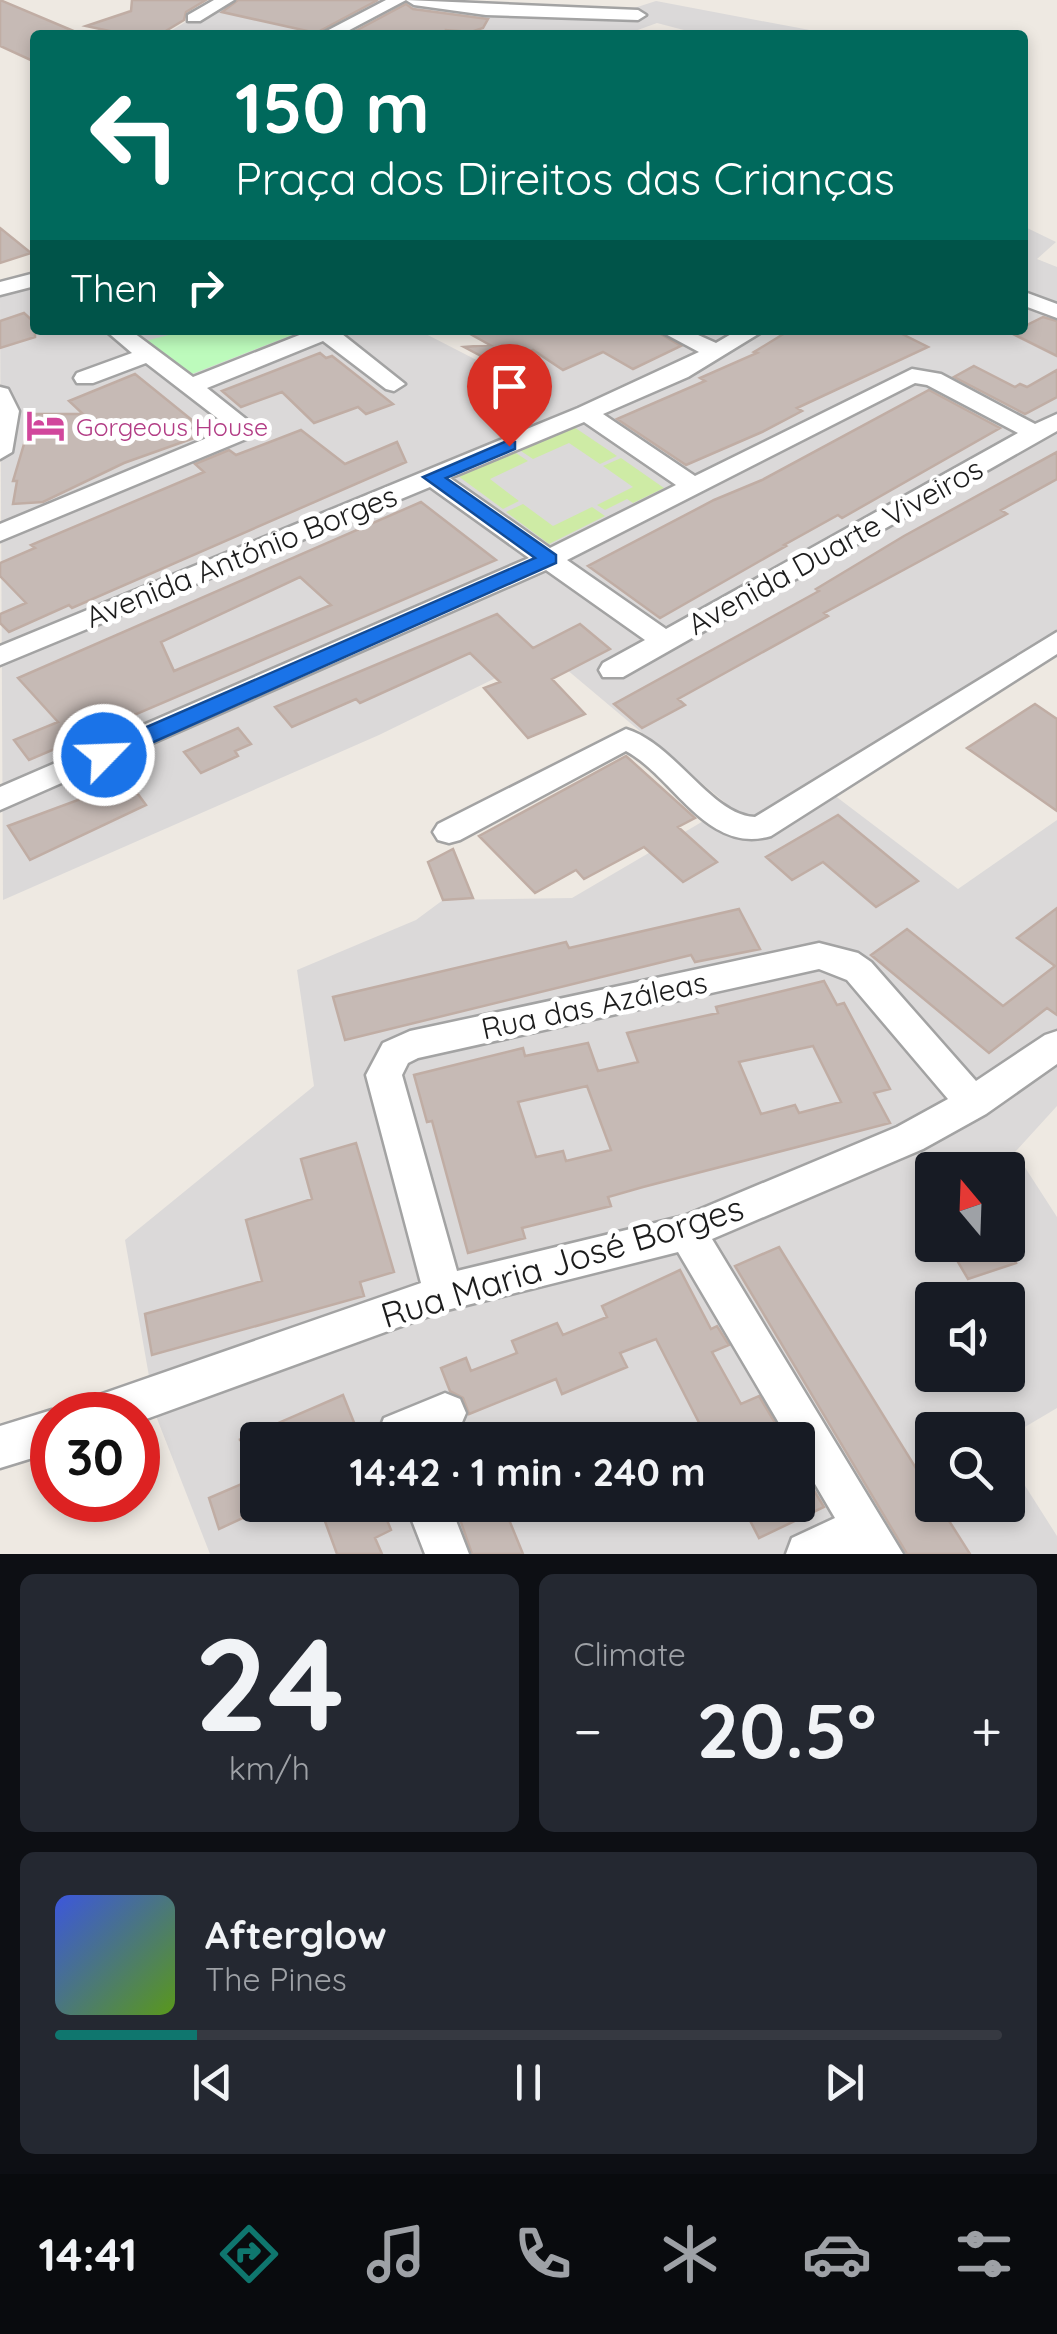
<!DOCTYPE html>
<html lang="en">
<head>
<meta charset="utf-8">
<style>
  body { margin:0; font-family:Quicksand,sans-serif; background:#242831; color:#f1f3f6; height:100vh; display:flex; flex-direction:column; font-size:38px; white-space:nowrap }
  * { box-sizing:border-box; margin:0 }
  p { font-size:32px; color:#9ea1a6 }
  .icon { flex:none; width:55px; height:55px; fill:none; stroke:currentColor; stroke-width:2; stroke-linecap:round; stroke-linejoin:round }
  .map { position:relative; height:1554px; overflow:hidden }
  .side { display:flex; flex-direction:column; gap:20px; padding:20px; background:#0d0f14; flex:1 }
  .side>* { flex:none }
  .banner { position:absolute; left:30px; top:30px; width:998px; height:305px; border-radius:10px; box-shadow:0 5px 15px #0003; background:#00695c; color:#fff; overflow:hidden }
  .needle { width:65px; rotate:341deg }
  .controls { position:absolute; left:915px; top:1152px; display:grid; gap:20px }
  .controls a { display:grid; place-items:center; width:110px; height:110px; border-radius:10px; background:#171b24; box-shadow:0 5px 15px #0003; font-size:50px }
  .speed { position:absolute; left:30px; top:1392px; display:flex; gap:20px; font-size:50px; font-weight:700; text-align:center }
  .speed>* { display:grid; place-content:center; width:130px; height:130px; border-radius:50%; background:#171b24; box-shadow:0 5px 15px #0003; line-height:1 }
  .speed .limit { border:15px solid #d22; background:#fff; color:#111 }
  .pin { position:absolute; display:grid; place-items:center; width:85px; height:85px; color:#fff; margin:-102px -42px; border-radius:50% 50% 50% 0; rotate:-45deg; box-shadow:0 0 10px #0007 }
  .pin .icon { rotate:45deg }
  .me { position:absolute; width:110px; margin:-55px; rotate:66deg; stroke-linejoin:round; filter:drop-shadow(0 0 8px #0008) }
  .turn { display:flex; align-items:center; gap:35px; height:210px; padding:0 40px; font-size:45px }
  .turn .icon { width:130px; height:130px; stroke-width:2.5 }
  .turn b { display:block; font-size:70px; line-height:85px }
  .then { display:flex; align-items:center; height:95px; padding:0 40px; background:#0003; gap:20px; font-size:38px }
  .big { font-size:75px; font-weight:700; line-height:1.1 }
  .side .widget { flex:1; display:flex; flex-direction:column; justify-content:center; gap:15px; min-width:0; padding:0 35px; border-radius:15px; background:#242831 }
  .side .dial { align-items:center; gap:0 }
  .dial b { font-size:130px; line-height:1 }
  .song { display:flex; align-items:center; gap:30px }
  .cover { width:120px; height:120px; border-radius:15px; background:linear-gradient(135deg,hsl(230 70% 55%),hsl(90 70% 35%)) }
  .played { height:10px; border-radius:5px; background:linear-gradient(90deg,#0f766e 15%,#363941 15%) }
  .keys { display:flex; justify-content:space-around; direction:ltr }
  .heat { display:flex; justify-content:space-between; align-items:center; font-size:55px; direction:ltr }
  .side .tiles { flex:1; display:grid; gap:20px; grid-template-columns:1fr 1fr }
  .widget:last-child { grid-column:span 2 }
  .trip { position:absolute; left:240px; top:1422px; width:575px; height:100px; border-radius:10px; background:#171b24; box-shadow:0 5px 15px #0003; font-weight:700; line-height:100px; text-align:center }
  .tab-bar { display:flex; height:160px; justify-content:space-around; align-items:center; background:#090b0e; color:#9ea1a6 }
  .tab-bar .icon { width:70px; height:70px }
  .tab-bar .current { color:#0f766e }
  .tab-bar b { font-size:45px; color:#f1f3f6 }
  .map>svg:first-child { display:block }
  .residential { fill:#dbd9d9; fill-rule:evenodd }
  .grass { fill:#ceeba5 }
  .park { fill:#bdfbbc }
  .building { fill:#c6bab5; stroke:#c0ada4; stroke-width:2.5; fill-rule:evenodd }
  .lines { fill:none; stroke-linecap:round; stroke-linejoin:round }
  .minor-casing { stroke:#a3a3a3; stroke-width:5 }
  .minor { fill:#fff; fill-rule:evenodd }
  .route { fill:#1a73e8; stroke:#114b97; stroke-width:2.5 }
  .labels { text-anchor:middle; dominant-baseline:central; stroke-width:10; stroke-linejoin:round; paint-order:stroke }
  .far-hotel-label { font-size:25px; fill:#b23c85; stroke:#fff; text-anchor:start }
  .street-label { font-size:30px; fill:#1c1c1c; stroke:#fff }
  .near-street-label { font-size:35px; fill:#1c1c1c; stroke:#fff }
</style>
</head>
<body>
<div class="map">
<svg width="1057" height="1554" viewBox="0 0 1057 1554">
  <rect width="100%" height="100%" fill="#eee9e2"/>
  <path class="residential" d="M 222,0 L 433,0 L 628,10 L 656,1 L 815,31 L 814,35 L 703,35 L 657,23 L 624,35 L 439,31 L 430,35 L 164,35 Z
    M 1023,226 L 1056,242 L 1037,259 L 1057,267 L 1057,650 L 834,795 L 958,889 L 1057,820 L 1057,1106 L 1015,1152 L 1057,1217 L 1057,1408 L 1008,1437 L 1008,1430 L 932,1430 L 932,1505 L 1008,1505 L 1008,1459 L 1057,1536 L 1057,1554 L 210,1554 L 156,1416 L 125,1240 L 314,1086 L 297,970 L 416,920 L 443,900 L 572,898 L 729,806 L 547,653 L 379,735 L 3,900 L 0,296 L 35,286 L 35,330 L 418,330 L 496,370 L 578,330 L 1022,330 ZM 932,1170 L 1008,1170 L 1008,1245 L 932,1245 ZM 932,1300 L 1008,1300 L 1008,1375 L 932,1375 ZM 258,1440 L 798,1440 L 798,1505 L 258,1505 Z"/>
  <path class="grass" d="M 571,425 L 617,456 L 600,464 L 569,443 L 533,459 L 518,449 Z
    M 513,451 L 528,461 L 490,479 L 519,501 L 503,509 L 458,476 Z
    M 621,458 L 664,488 L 633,503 L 627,499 L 605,510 L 597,505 L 633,487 L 603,466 Z
    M 523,504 L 553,526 L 592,507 L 605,516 L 549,544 L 506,512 Z"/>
  <path class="park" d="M 188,330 L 305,330 L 192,374 L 145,341 Z"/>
  <path class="building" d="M 0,0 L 83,35 L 35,35 L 35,62 L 0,46 Z
    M 132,0 L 206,0 L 186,12 L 184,20 L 159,35 L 128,35 L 86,26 L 131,11 Z
    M 238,0 L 378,0 L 316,33 L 222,12 Z
    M 406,4 L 413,9 L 488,19 L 483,28 L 471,32 L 446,30 L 446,35 L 348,35 Z
    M 0,228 L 31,253 L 0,263 Z
    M 24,313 L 35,323 L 35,337 L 0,348 L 0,321 Z
    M 1043,317 L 1057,321 L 1057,356 L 1011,333 Z
    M 463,330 L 654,330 L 681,346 L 633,369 L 603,352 L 563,370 L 533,350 L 496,364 L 464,347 L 490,345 Z
    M 790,330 L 894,330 L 928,347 L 797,408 L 802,411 L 762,432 L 686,465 L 617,419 L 705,381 L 700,378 L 757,353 L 754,352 Z
    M 320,353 L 326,358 L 332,356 L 393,404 L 366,414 L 358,407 L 314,423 L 282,392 L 241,407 L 222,391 Z
    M 974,366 L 1015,387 L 1020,384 L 1027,387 L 1057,370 L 1057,397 L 1025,414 L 954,377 Z
    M 135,374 L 208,433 L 124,463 L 43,502 L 13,504 L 17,481 L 13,481 L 33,414 L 83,414 L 69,401 Z
    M 929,390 L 1000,428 L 842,518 L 838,515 L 784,545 L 786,546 L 660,618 L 588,566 L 714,500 L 762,480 Z
    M 301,430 L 345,464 L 397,442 L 406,462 L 72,608 L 69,605 L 9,632 L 0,623 L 0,614 L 26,603 L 0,576 L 0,563 L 35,548 L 31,545 L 204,472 L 195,464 L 229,450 L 236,455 Z
    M 1057,452 L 1057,479 L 1001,510 L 1007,514 L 824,613 L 828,616 L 678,699 L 685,705 L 642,728 L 614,704 L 819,591 L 816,589 L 904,536 Z
    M 421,502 L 496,560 L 29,760 L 14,740 L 58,722 L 18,678 ZM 300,577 L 331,605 L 174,671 L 161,642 Z
    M 497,614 L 533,648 L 580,624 L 610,649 L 552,679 L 585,714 L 528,738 L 484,688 L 500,682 L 470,653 L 360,703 L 356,699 L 292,727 L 275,707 Z
    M 1035,704 L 1057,719 L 1057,811 L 967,748 Z
    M 238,728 L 251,744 L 235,751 L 238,756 L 201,773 L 184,752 Z
    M 626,756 L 695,818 L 678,827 L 717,862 L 683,882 L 644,847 L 584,879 L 576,870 L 535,893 L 479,836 Z
    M 124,775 L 146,805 L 30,860 L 8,826 L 105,790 L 101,785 Z
    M 838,815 L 918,881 L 876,907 L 823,862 L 792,880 L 766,857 Z
    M 453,849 L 473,898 L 443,900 L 428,862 Z
    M 1057,908 L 1057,1015 L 1047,1008 L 989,1053 L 871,955 L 907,929 L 1003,1006 L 1055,966 L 1017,938 Z
    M 739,909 L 760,949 L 695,962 L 691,955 L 345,1040 L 333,997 L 566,942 L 569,948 Z
    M 824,981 L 837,1005 L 844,1003 L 890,1089 L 874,1093 L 890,1123 L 643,1187 L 608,1197 L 611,1206 L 522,1228 L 525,1238 L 468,1253 L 432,1121 L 427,1122 L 414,1075 L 523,1048 L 525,1056 L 588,1043 L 598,1071 L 638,1062 L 627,1033 L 718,1013 L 716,1007 ZM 813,1046 L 841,1102 L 799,1113 L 795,1105 L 761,1114 L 739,1062 ZM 587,1086 L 611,1150 L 566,1161 L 563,1151 L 536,1157 L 518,1102 Z
    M 356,1143 L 394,1272 L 360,1282 L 364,1296 L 152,1355 L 145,1314 L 262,1281 L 246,1220 L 312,1199 L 301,1159 Z
    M 948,1245 L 1006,1245 L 1016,1263 L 968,1279 Z
    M 779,1247 L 932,1494 L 932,1505 L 939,1505 L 970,1554 L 907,1554 L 735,1266 Z
    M 680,1270 L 711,1329 L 717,1326 L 729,1345 L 712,1352 L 741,1404 L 759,1396 L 780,1431 L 761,1440 L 708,1440 L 656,1339 L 620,1353 L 627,1367 L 562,1394 L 556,1379 L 469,1414 L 463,1398 L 450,1391 L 441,1368 L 466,1358 L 471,1371 L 517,1353 L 512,1341 L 557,1323 L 563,1335 L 607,1317 L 602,1306 Z
    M 343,1395 L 361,1440 L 239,1440 Z
    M 258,1477 L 258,1511 L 219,1529 L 209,1498 Z
    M 812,1487 L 824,1507 L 759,1538 L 742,1505 L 798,1505 L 798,1494 Z
    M 319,1505 L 381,1505 L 391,1530 L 375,1538 L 382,1554 L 337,1554 Z
    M 455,1505 L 503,1505 L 523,1554 L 472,1554 Z"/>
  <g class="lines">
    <defs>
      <path id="minor" d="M 214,0 L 234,0 L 200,21 L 188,21 L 188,15 Z
        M 386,0 L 406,0 L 340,35 L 319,35 Z
        M 406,0 L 638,10 L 646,15 L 638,20 L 486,15 L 414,5 Z
        M 35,273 L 35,286 L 0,295 L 0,282 Z
        M 1022,291 L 1057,304 L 1057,318 L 1022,305 Z
        M 105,330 L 130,330 L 193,377 L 312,330 L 337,330 L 405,384 L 394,391 L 386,389 L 323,341 L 207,388 L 246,419 L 250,434 L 246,439 L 0,541 L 0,524 L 226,430 L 225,424 L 146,363 L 93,383 L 77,383 L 74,378 L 77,373 L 132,353 Z
        M 658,330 L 687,330 L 716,343 L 738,330 L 765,330 L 688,377 L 603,414 L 695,476 L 912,369 L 941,374 L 1035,424 L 1057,414 L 1057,431 L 623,677 L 603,677 L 599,670 L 603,663 L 645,640 L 546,570 L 0,810 L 0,787 L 529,558 L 430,487 L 0,665 L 0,646 L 578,408 L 699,352 ZM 915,383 L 927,385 L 1018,433 L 666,629 L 567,560 ZM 584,422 L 676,485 L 550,548 L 450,478 Z
        M 0,387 L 8,389 L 19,411 L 12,452 L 0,459 Z
        M 1057,632 L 1057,654 L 771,836 C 707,855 674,777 626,751 L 460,840 L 449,843 L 438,840 L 433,832 L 438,824 L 626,729 C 674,743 712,816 755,817 Z
        M 819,943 L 858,953 L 871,962 L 976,1081 L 1045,1035 L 1057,1031 L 1057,1064 L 986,1114 L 923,1149 L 712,1239 L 903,1554 L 786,1554 L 792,1538 L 835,1518 L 798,1455 L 798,1440 L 789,1440 L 678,1252 L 443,1311 L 138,1422 L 138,1415 L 78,1415 L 84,1401 L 99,1395 L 421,1283 L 366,1075 L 383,1043 L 410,1031 ZM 819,969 L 847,980 L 948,1099 L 897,1127 L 684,1216 L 457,1271 L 402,1075 L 408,1063 L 418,1058 Z
        M 445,1393 L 460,1399 L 466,1413 L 460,1427 L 431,1440 L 381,1440 L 378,1433 L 384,1418 Z
        M 52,1410 L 64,1415 L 52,1415 L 52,1452 L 0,1468 L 0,1426 Z
        M 406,1505 L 450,1505 L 469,1554 L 425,1554 Z"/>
    </defs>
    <use href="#minor" class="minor-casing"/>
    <use href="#minor" class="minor"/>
  </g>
  <path class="route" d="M 509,440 L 515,442 L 515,449 L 446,478 L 556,555 L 556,563 L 111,761 L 96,761 L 92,755 L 96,749 L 535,558 L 423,477 Z"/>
  <defs>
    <symbol id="hotel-bare" viewBox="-9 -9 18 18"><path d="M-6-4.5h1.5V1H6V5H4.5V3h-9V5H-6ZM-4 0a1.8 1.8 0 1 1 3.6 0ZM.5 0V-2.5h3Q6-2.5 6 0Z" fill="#d1479c" stroke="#fff" stroke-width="2.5" paint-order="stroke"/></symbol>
  </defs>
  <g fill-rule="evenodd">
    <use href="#hotel-bare" x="18" y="398" width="55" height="55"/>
  </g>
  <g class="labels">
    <g class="far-hotel-label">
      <text x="76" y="426">Gorgeous House</text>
    </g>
    <g class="street-label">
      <text transform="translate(835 546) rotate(-29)">Avenida Duarte Viveiros</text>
      <text transform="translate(241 556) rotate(-22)">Avenida António Borges</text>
      <text transform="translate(594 1005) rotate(-12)">Rua das Azáleas</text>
    </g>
    <g class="near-street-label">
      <text transform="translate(562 1261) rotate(-17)">Rua Maria José Borges</text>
    </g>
  </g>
</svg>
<div class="controls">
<a><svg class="needle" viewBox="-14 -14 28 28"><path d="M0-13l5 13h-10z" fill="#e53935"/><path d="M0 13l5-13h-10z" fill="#9ea1a6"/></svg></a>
<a><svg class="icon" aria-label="sound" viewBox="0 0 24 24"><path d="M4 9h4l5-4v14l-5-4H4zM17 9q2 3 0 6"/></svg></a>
<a><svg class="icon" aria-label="search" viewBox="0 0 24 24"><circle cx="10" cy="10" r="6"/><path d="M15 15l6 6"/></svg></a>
</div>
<div class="speed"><div class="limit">30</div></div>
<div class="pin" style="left:509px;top:446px;background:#d93025"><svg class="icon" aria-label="arrive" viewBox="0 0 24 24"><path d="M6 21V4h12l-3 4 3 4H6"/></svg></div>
<svg class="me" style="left:104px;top:755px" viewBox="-20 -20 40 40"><circle r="17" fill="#1a73e8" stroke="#fff" stroke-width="3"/><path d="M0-11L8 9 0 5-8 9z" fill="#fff"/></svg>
<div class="trip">14:42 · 1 min · 240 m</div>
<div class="banner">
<div class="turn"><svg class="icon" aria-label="left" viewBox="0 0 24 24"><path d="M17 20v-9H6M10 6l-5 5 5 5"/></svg><div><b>150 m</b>Praça dos Direitos das Crianças</div></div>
<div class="then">Then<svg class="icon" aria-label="right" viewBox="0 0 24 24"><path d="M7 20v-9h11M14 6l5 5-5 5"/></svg></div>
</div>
</div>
<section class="side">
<div class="tiles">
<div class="widget dial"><b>24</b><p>km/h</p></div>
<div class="widget"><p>Climate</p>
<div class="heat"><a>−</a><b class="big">20.5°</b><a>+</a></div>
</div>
<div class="widget">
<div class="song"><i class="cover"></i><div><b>Afterglow</b><p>The Pines</p></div></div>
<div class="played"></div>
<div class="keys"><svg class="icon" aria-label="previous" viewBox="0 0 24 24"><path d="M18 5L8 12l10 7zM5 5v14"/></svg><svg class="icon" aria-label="pause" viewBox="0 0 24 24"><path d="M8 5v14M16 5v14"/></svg><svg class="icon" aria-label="next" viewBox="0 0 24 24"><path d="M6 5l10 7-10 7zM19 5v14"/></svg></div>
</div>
</div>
</section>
<nav class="tab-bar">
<b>14:41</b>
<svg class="icon current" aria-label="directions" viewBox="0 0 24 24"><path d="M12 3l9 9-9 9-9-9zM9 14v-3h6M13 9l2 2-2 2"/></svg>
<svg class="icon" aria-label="music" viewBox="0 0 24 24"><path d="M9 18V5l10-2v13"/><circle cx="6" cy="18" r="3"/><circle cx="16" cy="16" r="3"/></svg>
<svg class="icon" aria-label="phone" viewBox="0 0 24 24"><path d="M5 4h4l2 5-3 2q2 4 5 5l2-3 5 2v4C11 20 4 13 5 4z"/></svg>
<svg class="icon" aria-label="climate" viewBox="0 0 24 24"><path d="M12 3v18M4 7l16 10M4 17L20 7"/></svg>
<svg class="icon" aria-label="car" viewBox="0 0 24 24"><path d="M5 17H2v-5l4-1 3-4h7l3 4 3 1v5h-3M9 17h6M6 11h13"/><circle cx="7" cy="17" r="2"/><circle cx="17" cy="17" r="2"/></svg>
<svg class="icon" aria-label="filters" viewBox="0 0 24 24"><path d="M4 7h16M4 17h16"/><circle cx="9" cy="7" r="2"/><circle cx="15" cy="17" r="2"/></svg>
</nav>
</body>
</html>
